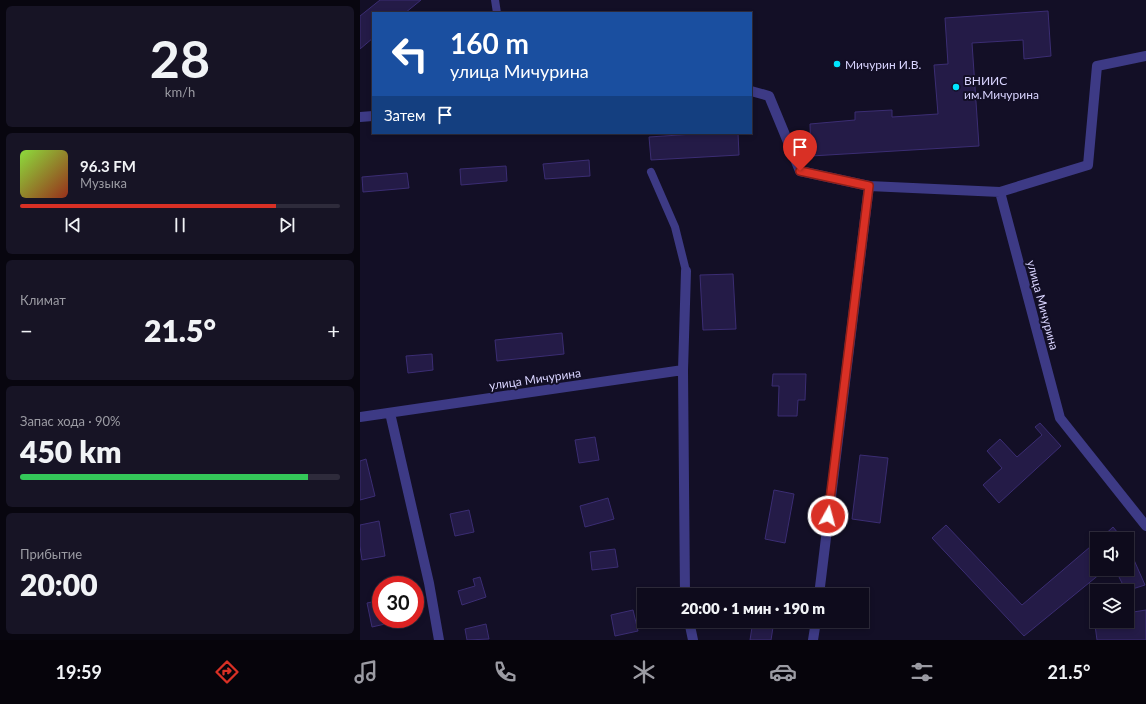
<!DOCTYPE html>
<html lang="ru">
<head>
<meta charset="utf-8">
<style>
  body { margin:0; font-family:Lato,sans-serif; background:#171425; color:#f1f3f6; height:100vh; display:flex; flex-direction:column; font-size:15px; white-space:nowrap }
  * { box-sizing:border-box; margin:0 }
  p { font-size:13px; color:#9b9ba3 }
  .icon { flex:none; width:22px; height:22px; fill:none; stroke:currentColor; stroke-width:2; stroke-linecap:round; stroke-linejoin:round }
  .map { position:relative; flex:1; overflow:hidden }
  .details { display:flex; flex-direction:column; gap:6px; padding:6px; background:#08060f; width:360px }
  .details>* { flex:none }
  .top-card { position:absolute; left:12px; top:12px; width:380px; height:122px; border-radius:0px; box-shadow:0 2px 6px #0003,0 0 0 1px #2e2b3b; background:#1a4fa0; color:#fff; overflow:hidden }
  .fabs { position:absolute; left:730px; top:532px; display:grid; gap:8px }
  .fabs a { display:grid; place-items:center; width:44px; height:44px; border-radius:0px; background:#0e0b1c; box-shadow:0 2px 6px #0003,0 0 0 1px #2e2b3b; font-size:20px }
  .speed { position:absolute; left:12px; top:576px; display:flex; gap:8px; font-size:20px; font-weight:700; text-align:center }
  .speed>* { display:grid; place-content:center; width:52px; height:52px; border-radius:50%; background:#0e0b1c; box-shadow:0 2px 6px #0003,0 0 0 1px #2e2b3b; line-height:1 }
  .speed .limit { border:6px solid #d22; background:#fff; color:#111 }
  .pin { position:absolute; display:grid; place-items:center; width:34px; height:34px; color:#fff; margin:-41px -17px; border-radius:50% 50% 50% 0; rotate:-45deg; box-shadow:0 0 4px #0007 }
  .pin .icon { rotate:45deg }
  .me { position:absolute; width:44px; margin:-22px; rotate:7deg; stroke-linejoin:round; filter:drop-shadow(0 0 3px #0008) }
  .turn { display:flex; align-items:center; gap:14px; height:84px; padding:0 12px; font-size:18px }
  .turn .icon { width:52px; height:52px; stroke-width:2.5 }
  .turn b { display:block; font-size:28px; line-height:34px }
  .then { display:flex; align-items:center; height:38px; padding:0 12px; background:#0003; gap:8px; font-size:15px }
  .big { font-size:30px; font-weight:800; line-height:1.1 }
  .details .tile { flex:1; display:flex; flex-direction:column; justify-content:center; gap:6px; min-width:0; padding:0 14px; border-radius:6px; background:#171425 }
  .details .dial { align-items:center; gap:0 }
  .dial b { font-size:52px; line-height:1 }
  .song { display:flex; align-items:center; gap:12px }
  .cover { width:48px; height:48px; border-radius:6px; background:linear-gradient(135deg,hsl(90 70% 55%),hsl(10 70% 35%)) }
  .played { height:4px; border-radius:2px; background:linear-gradient(90deg,#d93025 80%,#2e2b3b 80%) }
  .keys { display:flex; justify-content:space-around; direction:ltr }
  .heat { display:flex; justify-content:space-between; align-items:center; font-size:22px; direction:ltr }
  .charge { height:6px; border-radius:3px; background:linear-gradient(90deg,#34c759 90%,#2e2b3b 0) }
  .trip { position:absolute; left:277px; top:588px; width:232px; height:40px; border-radius:0px; background:#0e0b1c; box-shadow:0 2px 6px #0003,0 0 0 1px #2e2b3b; font-weight:800; line-height:40px; text-align:center }
  .tab-bar { display:flex; height:64px; justify-content:space-around; align-items:center; background:#06040b; color:#9b9ba3 }
  .tab-bar .icon { width:28px; height:28px }
  .tab-bar .active { color:#d93025 }
  .tab-bar b { font-size:18px; color:#f1f3f6 }
  main { display:flex; flex:1; min-height:0 }
  .map>svg:first-child { display:block }
  .building { fill:#241b47; stroke:#3b2d73 }
  .lines { fill:none; stroke-linecap:round; stroke-linejoin:round }
  .service { stroke:#3d3a85; stroke-width:8 }
  .minor { stroke:#3d3a85; stroke-width:10 }
  .route-casing { stroke:#8d1f18; stroke-width:10 }
  .route { stroke:#d93025; stroke-width:7 }
  .poi-dot { fill:#00e5ff; stroke:#130f26; stroke-width:1.5 }
  .labels { text-anchor:middle; dominant-baseline:central; stroke-width:4; stroke-linejoin:round; paint-order:stroke }
  .poi-label { font-size:12px; fill:#d9d4ff; stroke:#130f26; text-anchor:start }
  .street-label { font-size:12px; fill:#d9d4ff; stroke:#130f26 }
</style>
</head>
<body>
<main>
<section class="details">
<div class="tile dial"><b>28</b><p>km/h</p></div>
<div class="tile">
<div class="song"><i class="cover"></i><div><b>96.3 FM</b><p>Музыка</p></div></div>
<div class="played"></div>
<div class="keys"><svg class="icon" aria-label="previous" viewBox="0 0 24 24"><path d="M18 5L8 12l10 7zM5 5v14"/></svg><svg class="icon" aria-label="pause" viewBox="0 0 24 24"><path d="M8 5v14M16 5v14"/></svg><svg class="icon" aria-label="next" viewBox="0 0 24 24"><path d="M6 5l10 7-10 7zM19 5v14"/></svg></div>
</div>
<div class="tile"><p>Климат</p>
<div class="heat"><a>−</a><b class="big">21.5°</b><a>+</a></div>
</div>
<div class="tile"><p>Запас хода · 90%</p><b class="big">450 km</b><div class="charge"></div></div>
<div class="tile"><p>Прибытие</p><b class="big">20:00</b></div>
</section>
<div class="map">
<svg width="786" height="640" viewBox="0 0 786 640">
  <rect width="100%" height="100%" fill="#130f26"/>
  <path class="building" d="M 20,0 L 61,0 L 45,13 L 13,13 L 13,38 L 0,49 L 0,16 Z
    M 688,11 L 691,56 L 664,59 L 663,40 L 612,43 L 619,146 L 451,156 L 450,124 L 495,120 L 495,112 L 532,110 L 532,117 L 578,114 L 574,65 L 588,64 L 585,18 Z
    M 349,133 L 378,133 L 379,155 L 291,160 L 289,137 Z
    M 229,160 L 230,176 L 185,179 L 183,164 Z
    M 146,166 L 147,181 L 101,185 L 100,169 Z
    M 47,173 L 49,188 L 3,192 L 2,177 Z
    M 373,274 L 376,329 L 343,330 L 340,275 Z
    M 202,333 L 204,354 L 137,361 L 135,340 Z
    M 72,354 L 73,370 L 48,373 L 46,356 Z
    M 413,374 L 446,374 L 445,400 L 438,400 L 437,416 L 418,416 L 419,386 L 412,386 Z
    M 680,423 L 701,446 L 639,503 L 623,485 L 642,468 L 627,451 L 640,439 L 657,457 L 682,435 L 675,427 Z
    M 235,437 L 239,460 L 219,463 L 215,440 Z
    M 500,455 L 528,458 L 520,523 L 492,519 Z
    M 6,459 L 15,496 L 0,500 L 0,461 Z
    M 414,490 L 434,494 L 425,543 L 405,539 Z
    M 248,498 L 254,519 L 225,527 L 220,506 Z
    M 109,510 L 114,532 L 95,536 L 90,514 Z
    M 19,521 L 25,556 L 2,560 L 0,546 L 0,525 Z
    M 586,525 L 662,605 L 737,541 L 737,569 L 746,569 L 664,636 L 572,538 Z
    M 753,527 L 763,539 L 740,539 Z
    M 767,544 L 785,585 L 766,591 L 755,569 L 767,569 Z
    M 255,549 L 258,567 L 232,570 L 230,552 Z
    M 120,577 L 126,597 L 102,605 L 98,591 L 115,586 L 113,579 Z
    M 21,600 L 21,619 L 34,619 L 34,622 L 12,627 L 7,603 Z
    M 273,610 L 278,631 L 255,636 L 251,615 Z
    M 786,610 L 786,640 L 737,640 L 734,618 L 737,617 L 737,621 L 767,621 L 767,613 Z
    M 393,621 L 414,621 L 411,640 L 390,640 Z
    M 126,624 L 129,639 L 107,640 L 105,629 Z"/>
  <g class="lines">
    <path class="service" d="M 135,0 L 137,13
      M 291,172 L 315,227 L 326,271"/>
    <path class="minor" d="M 391,91 L 409,96 L 440,171 L 509,186 L 640,192 L 728,165 L 737,66 L 786,56
      M 0,117 L 13,116
      M 640,192 L 700,418 L 786,526
      M 323,370 L 326,271
      M 30,413 L 69,583 L 79,640
      M 0,417 L 323,370 L 325,595
      M 459,595 L 509,186
      M 329,621 L 333,640
      M 453,640 L 456,621"/>
  </g>
  <g class="lines">
    <defs>
      <path id="route" d="M 440,171 L 509,186 L 468,516"/>
    </defs>
    <use href="#route" class="route-casing"/>
    <use href="#route" class="route"/>
  </g>
  <g class="poi-dot">
    <circle cx="477" cy="64" r="4"/>
    <circle cx="596" cy="87" r="4"/>
  </g>
  <g class="labels">
    <g class="poi-label">
      <text x="485" y="64">Мичурин И.В.</text>
      <text x="604" y="80">ВНИИС<tspan x="604" dy="14">им.Мичурина</tspan></text>
    </g>
    <g class="street-label">
      <text transform="translate(683 305) rotate(75)">улица Мичурина</text>
      <text transform="translate(175 379) rotate(-8)">улица Мичурина</text>
    </g>
  </g>
</svg>
<div class="fabs">
<a><svg class="icon" aria-label="sound" viewBox="0 0 24 24"><path d="M4 9h4l5-4v14l-5-4H4zM17 9q2 3 0 6"/></svg></a>
<a><svg class="icon" aria-label="layers" viewBox="0 0 24 24"><path d="M12 4l9 5-9 5-9-5zM3 14l9 5 9-5"/></svg></a>
</div>
<div class="speed"><div class="limit">30</div></div>
<div class="pin" style="left:440px;top:171px;background:#d93025"><svg class="icon" aria-label="arrive" viewBox="0 0 24 24"><path d="M6 21V4h12l-3 4 3 4H6"/></svg></div>
<svg class="me" style="left:468px;top:516px" viewBox="-20 -20 40 40"><circle r="17" fill="#d93025" stroke="#fff" stroke-width="3"/><path d="M0-11L8 9 0 5-8 9z" fill="#fff"/></svg>
<div class="trip">20:00 · 1 мин · 190 m</div>
<div class="top-card">
<div class="turn"><svg class="icon" aria-label="left" viewBox="0 0 24 24"><path d="M17 20v-9H6M10 6l-5 5 5 5"/></svg><div><b>160 m</b>улица Мичурина</div></div>
<div class="then">Затем<svg class="icon" aria-label="arrive" viewBox="0 0 24 24"><path d="M6 21V4h12l-3 4 3 4H6"/></svg></div>
</div>
</div>
</main>
<nav class="tab-bar">
<b>19:59</b>
<svg class="icon active" aria-label="directions" viewBox="0 0 24 24"><path d="M12 3l9 9-9 9-9-9zM9 14v-3h6M13 9l2 2-2 2"/></svg>
<svg class="icon" aria-label="music" viewBox="0 0 24 24"><path d="M9 18V5l10-2v13"/><circle cx="6" cy="18" r="3"/><circle cx="16" cy="16" r="3"/></svg>
<svg class="icon" aria-label="phone" viewBox="0 0 24 24"><path d="M5 4h4l2 5-3 2q2 4 5 5l2-3 5 2v4C11 20 4 13 5 4z"/></svg>
<svg class="icon" aria-label="climate" viewBox="0 0 24 24"><path d="M12 3v18M4 7l16 10M4 17L20 7"/></svg>
<svg class="icon" aria-label="car" viewBox="0 0 24 24"><path d="M5 17H2v-5l4-1 3-4h7l3 4 3 1v5h-3M9 17h6M6 11h13"/><circle cx="7" cy="17" r="2"/><circle cx="17" cy="17" r="2"/></svg>
<svg class="icon" aria-label="filters" viewBox="0 0 24 24"><path d="M4 7h16M4 17h16"/><circle cx="9" cy="7" r="2"/><circle cx="15" cy="17" r="2"/></svg>
<b>21.5°</b>
</nav>
</body>
</html>
